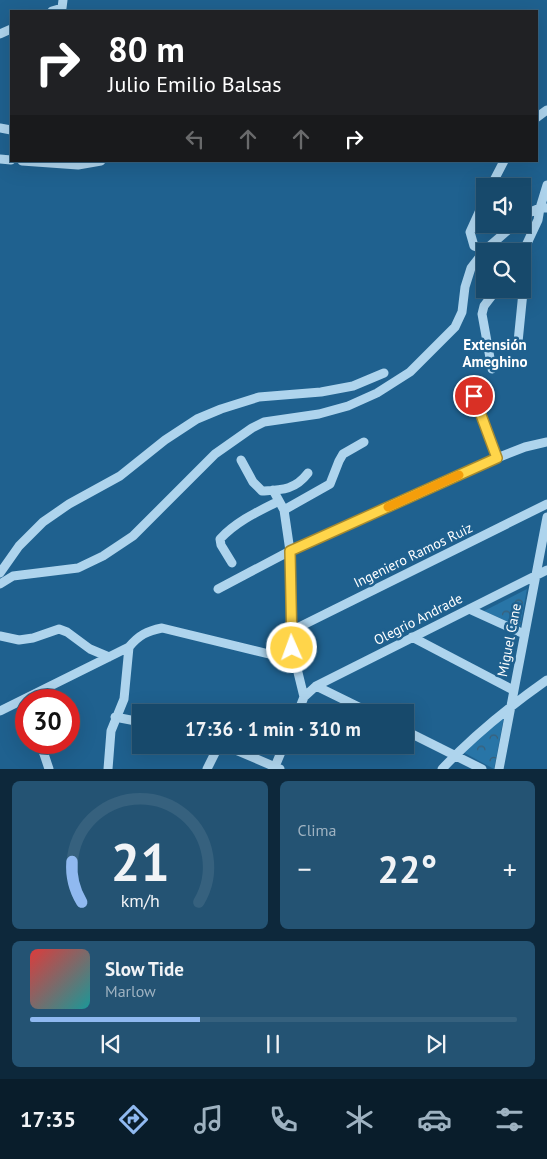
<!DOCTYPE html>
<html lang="es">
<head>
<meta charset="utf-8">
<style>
  body { margin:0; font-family:"PT Sans",sans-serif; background:#245373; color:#f1f3f6; height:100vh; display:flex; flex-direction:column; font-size:19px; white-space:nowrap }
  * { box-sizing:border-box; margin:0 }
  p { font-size:16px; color:#9eb2c1 }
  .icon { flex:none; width:28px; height:28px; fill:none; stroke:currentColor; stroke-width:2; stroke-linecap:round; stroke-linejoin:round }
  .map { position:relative; height:769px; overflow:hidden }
  .side { display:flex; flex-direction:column; gap:12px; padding:12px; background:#0d283b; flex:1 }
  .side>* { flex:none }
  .hud { position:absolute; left:10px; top:10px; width:528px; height:152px; border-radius:0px; box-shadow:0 5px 20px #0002,0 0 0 1px #36617e; background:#202124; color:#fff; overflow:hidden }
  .controls { position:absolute; left:476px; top:178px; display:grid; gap:10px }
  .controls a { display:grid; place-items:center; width:55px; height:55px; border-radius:0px; background:#17496b; box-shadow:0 5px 20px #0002,0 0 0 1px #36617e; font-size:25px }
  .speed { position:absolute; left:15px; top:689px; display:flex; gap:10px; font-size:25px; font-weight:700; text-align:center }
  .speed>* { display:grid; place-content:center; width:65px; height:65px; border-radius:50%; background:#17496b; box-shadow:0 5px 20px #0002,0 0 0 1px #36617e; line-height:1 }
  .speed .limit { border:8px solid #d22; background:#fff; color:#111 }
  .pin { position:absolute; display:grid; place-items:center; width:42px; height:42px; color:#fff; margin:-21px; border:2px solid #fff; border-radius:50%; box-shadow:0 1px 5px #0007 }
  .me { position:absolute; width:55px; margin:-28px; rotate:358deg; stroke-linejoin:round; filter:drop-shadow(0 0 4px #0008) }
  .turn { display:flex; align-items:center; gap:18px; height:105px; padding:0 15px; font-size:22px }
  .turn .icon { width:65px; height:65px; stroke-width:2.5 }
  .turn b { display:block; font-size:35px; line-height:42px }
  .lanes { display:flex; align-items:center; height:48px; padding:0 15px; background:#0003; justify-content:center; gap:25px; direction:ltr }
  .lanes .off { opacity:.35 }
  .big { font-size:38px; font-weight:800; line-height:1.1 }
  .side .widget { flex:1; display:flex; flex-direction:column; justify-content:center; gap:8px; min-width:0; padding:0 18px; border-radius:8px; background:#245373 }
  .side .dial { align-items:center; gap:0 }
  .dial svg { height:130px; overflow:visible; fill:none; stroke:#36617e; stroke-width:7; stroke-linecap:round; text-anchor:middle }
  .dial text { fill:#f1f3f6; stroke:none }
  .song { display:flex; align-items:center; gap:15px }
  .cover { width:60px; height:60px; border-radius:8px; background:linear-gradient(135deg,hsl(0 70% 55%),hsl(180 70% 35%)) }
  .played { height:5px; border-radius:2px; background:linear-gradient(90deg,#90b9f0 35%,#36617e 35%) }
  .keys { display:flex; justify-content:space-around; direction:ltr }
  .heat { display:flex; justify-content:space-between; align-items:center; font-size:28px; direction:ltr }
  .side .tiles { flex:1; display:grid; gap:12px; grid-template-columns:1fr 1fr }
  .widget:last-child { grid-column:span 2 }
  .trip { position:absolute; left:132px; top:704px; width:282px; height:50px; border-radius:0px; background:#17496b; box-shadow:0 5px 20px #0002,0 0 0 1px #36617e; font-weight:800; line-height:50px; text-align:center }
  .menu { display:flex; height:80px; justify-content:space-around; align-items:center; background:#091d2b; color:#9eb2c1 }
  .menu .icon { width:35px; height:35px }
  .menu .active { color:#90b9f0 }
  .menu b { font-size:22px; color:#f1f3f6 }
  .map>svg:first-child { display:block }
  .forest { fill:url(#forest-crowns) }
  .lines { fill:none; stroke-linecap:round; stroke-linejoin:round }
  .minor { stroke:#aed4ed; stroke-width:9 }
  .route-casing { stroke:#a68a30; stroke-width:12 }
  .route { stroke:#ffd54a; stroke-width:9 }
  .slow { stroke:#f59e0b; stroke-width:9 }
  .labels { text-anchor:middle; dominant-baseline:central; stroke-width:5; stroke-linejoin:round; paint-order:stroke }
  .street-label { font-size:14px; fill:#fff; stroke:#1f618f }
  .neighbourhood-label { font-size:15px; font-weight:bold; fill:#fff; stroke:#1f618f }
</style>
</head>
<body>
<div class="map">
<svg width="547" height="769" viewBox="0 0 547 769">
  <defs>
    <pattern id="forest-crowns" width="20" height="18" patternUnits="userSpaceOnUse" patternTransform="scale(1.25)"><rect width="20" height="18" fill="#2875a7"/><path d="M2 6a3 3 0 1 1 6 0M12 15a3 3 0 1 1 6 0" fill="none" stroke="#3c5e75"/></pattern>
  </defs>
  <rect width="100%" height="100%" fill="#1f618f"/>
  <path class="forest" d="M 527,589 L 520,627 L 484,611 Z
    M 504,716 L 494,769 L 461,751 Z"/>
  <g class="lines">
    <path class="minor" d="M 52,11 L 62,8 L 63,0
      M 0,34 L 11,29
      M 536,118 L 547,110
      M 0,128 L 11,130
      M 0,159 L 11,160
      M 22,161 L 78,165 L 101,161
      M 491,186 L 504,161
      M 485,199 L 470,232 L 474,246 L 485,250 L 515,224
      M 522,217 L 526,214 L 540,208 L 547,185
      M 522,254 L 538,220 L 540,208 L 547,208
      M 518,342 L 524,282 L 525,251
      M 492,369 L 482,314 L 484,306 L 497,289
      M 474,396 L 497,458
      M 241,460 L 253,482 L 262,491 C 282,490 295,490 308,473
      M 273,490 L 284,510 L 290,551 L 292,648 L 304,697 L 298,712
      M 284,510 L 330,484 L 339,461 L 343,454 L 364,442
      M 232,563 L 221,545 L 220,539 C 237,521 257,512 279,501
      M 0,573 L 19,546 L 43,522 L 69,504 L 120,476 L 165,440 L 197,419 L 221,409 L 259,397 L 321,392 L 353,386 L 384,373
      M 0,584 L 13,576 L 78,568 L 103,556 L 133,536 L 215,454 L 252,428 L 264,422 L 319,414 L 348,406 L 377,393 L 410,372 L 455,327 L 462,312 L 465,287 L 471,268 L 485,250
      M 218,589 L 290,551 L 497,458 L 525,447 L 547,442
      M 469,609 L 524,634
      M 291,631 L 547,504
      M 0,636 L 19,640 L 33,638 L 59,629 L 67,632 L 90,649 L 109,657
      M 412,637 L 513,690
      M 316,686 L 369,712
      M 304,697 L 316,686 L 547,570
      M 0,711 L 129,647 C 139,635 147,631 162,628 L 294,660
      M 115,717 L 141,722
      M 406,731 L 482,769
      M 40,742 L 49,769
      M 224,745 L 280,769
      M 108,769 L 111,731 L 124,699 L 129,647
      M 207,769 L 219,745
      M 274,769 L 284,745
      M 442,769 C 474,735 510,706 547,680
      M 499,769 L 547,517"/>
  </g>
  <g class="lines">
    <defs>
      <path id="route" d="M 292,648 L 290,551 L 497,458 L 474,396"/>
    </defs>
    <use href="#route" class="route-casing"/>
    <use href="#route" class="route"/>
    <path class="slow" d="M 388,507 L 459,475"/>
  </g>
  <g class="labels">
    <g class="street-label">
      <text transform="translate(413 555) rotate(-26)">Ingeniero Ramos Ruiz</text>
      <text transform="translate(418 619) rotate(-27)">Olegrio Andrade</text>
      <text transform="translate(509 640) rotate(-79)">Miguel Cane</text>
    </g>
    <g class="neighbourhood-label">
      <text x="495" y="344">Extensión<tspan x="495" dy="17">Ameghino</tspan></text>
    </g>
  </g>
</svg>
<div class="controls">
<a><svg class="icon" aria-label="sound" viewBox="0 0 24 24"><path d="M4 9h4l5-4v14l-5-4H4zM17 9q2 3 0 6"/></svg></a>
<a><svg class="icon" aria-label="search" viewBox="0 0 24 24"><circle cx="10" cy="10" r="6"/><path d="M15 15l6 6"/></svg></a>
</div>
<div class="speed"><div class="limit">30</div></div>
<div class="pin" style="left:474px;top:396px;background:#d93025"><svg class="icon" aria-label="arrive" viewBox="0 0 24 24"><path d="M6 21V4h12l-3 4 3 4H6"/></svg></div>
<svg class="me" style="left:292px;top:648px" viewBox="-20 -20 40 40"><circle r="17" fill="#ffd54a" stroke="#fff" stroke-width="3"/><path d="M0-11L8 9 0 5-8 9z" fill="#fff"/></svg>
<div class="trip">17:36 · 1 min · 310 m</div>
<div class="hud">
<div class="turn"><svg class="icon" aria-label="right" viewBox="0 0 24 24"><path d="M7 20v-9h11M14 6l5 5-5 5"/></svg><div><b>80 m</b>Julio Emilio Balsas</div></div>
<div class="lanes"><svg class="icon off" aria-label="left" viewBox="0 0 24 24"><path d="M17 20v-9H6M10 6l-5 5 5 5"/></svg><svg class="icon off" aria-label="ahead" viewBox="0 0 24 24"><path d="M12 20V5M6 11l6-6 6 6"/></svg><svg class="icon off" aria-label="ahead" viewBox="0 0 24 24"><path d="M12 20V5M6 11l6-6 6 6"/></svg><svg class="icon" aria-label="right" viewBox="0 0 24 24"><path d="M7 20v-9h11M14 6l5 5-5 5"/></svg></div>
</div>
</div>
<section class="side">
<div class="tiles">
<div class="widget dial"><svg viewBox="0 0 100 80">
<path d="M14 69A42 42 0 1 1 86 69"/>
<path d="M14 69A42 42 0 0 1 8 44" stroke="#90b9f0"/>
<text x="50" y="56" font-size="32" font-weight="700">21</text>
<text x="50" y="72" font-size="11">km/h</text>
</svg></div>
<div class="widget"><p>Clima</p>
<div class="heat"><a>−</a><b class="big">22°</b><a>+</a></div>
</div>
<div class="widget">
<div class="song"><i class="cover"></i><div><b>Slow Tide</b><p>Marlow</p></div></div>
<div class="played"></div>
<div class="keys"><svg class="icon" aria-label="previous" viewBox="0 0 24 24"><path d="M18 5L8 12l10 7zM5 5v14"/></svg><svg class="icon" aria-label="pause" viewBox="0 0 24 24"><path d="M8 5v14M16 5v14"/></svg><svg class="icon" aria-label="next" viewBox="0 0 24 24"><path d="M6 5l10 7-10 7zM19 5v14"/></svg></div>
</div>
</div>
</section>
<nav class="menu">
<b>17:35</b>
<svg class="icon active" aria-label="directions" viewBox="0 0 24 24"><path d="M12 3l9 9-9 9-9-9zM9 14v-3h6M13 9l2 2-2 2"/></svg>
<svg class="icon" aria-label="music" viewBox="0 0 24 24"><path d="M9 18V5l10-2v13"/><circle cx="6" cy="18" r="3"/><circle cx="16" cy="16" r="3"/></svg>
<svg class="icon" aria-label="phone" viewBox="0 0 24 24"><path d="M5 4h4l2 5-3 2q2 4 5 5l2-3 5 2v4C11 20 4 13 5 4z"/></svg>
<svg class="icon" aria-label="climate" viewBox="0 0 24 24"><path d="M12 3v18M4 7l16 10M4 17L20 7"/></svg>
<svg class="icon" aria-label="car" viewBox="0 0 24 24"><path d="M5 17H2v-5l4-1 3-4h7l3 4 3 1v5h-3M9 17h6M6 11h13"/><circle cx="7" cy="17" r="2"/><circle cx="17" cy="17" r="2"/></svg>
<svg class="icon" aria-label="filters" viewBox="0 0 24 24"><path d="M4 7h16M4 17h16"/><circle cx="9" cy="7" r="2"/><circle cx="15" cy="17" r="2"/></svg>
</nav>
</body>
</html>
